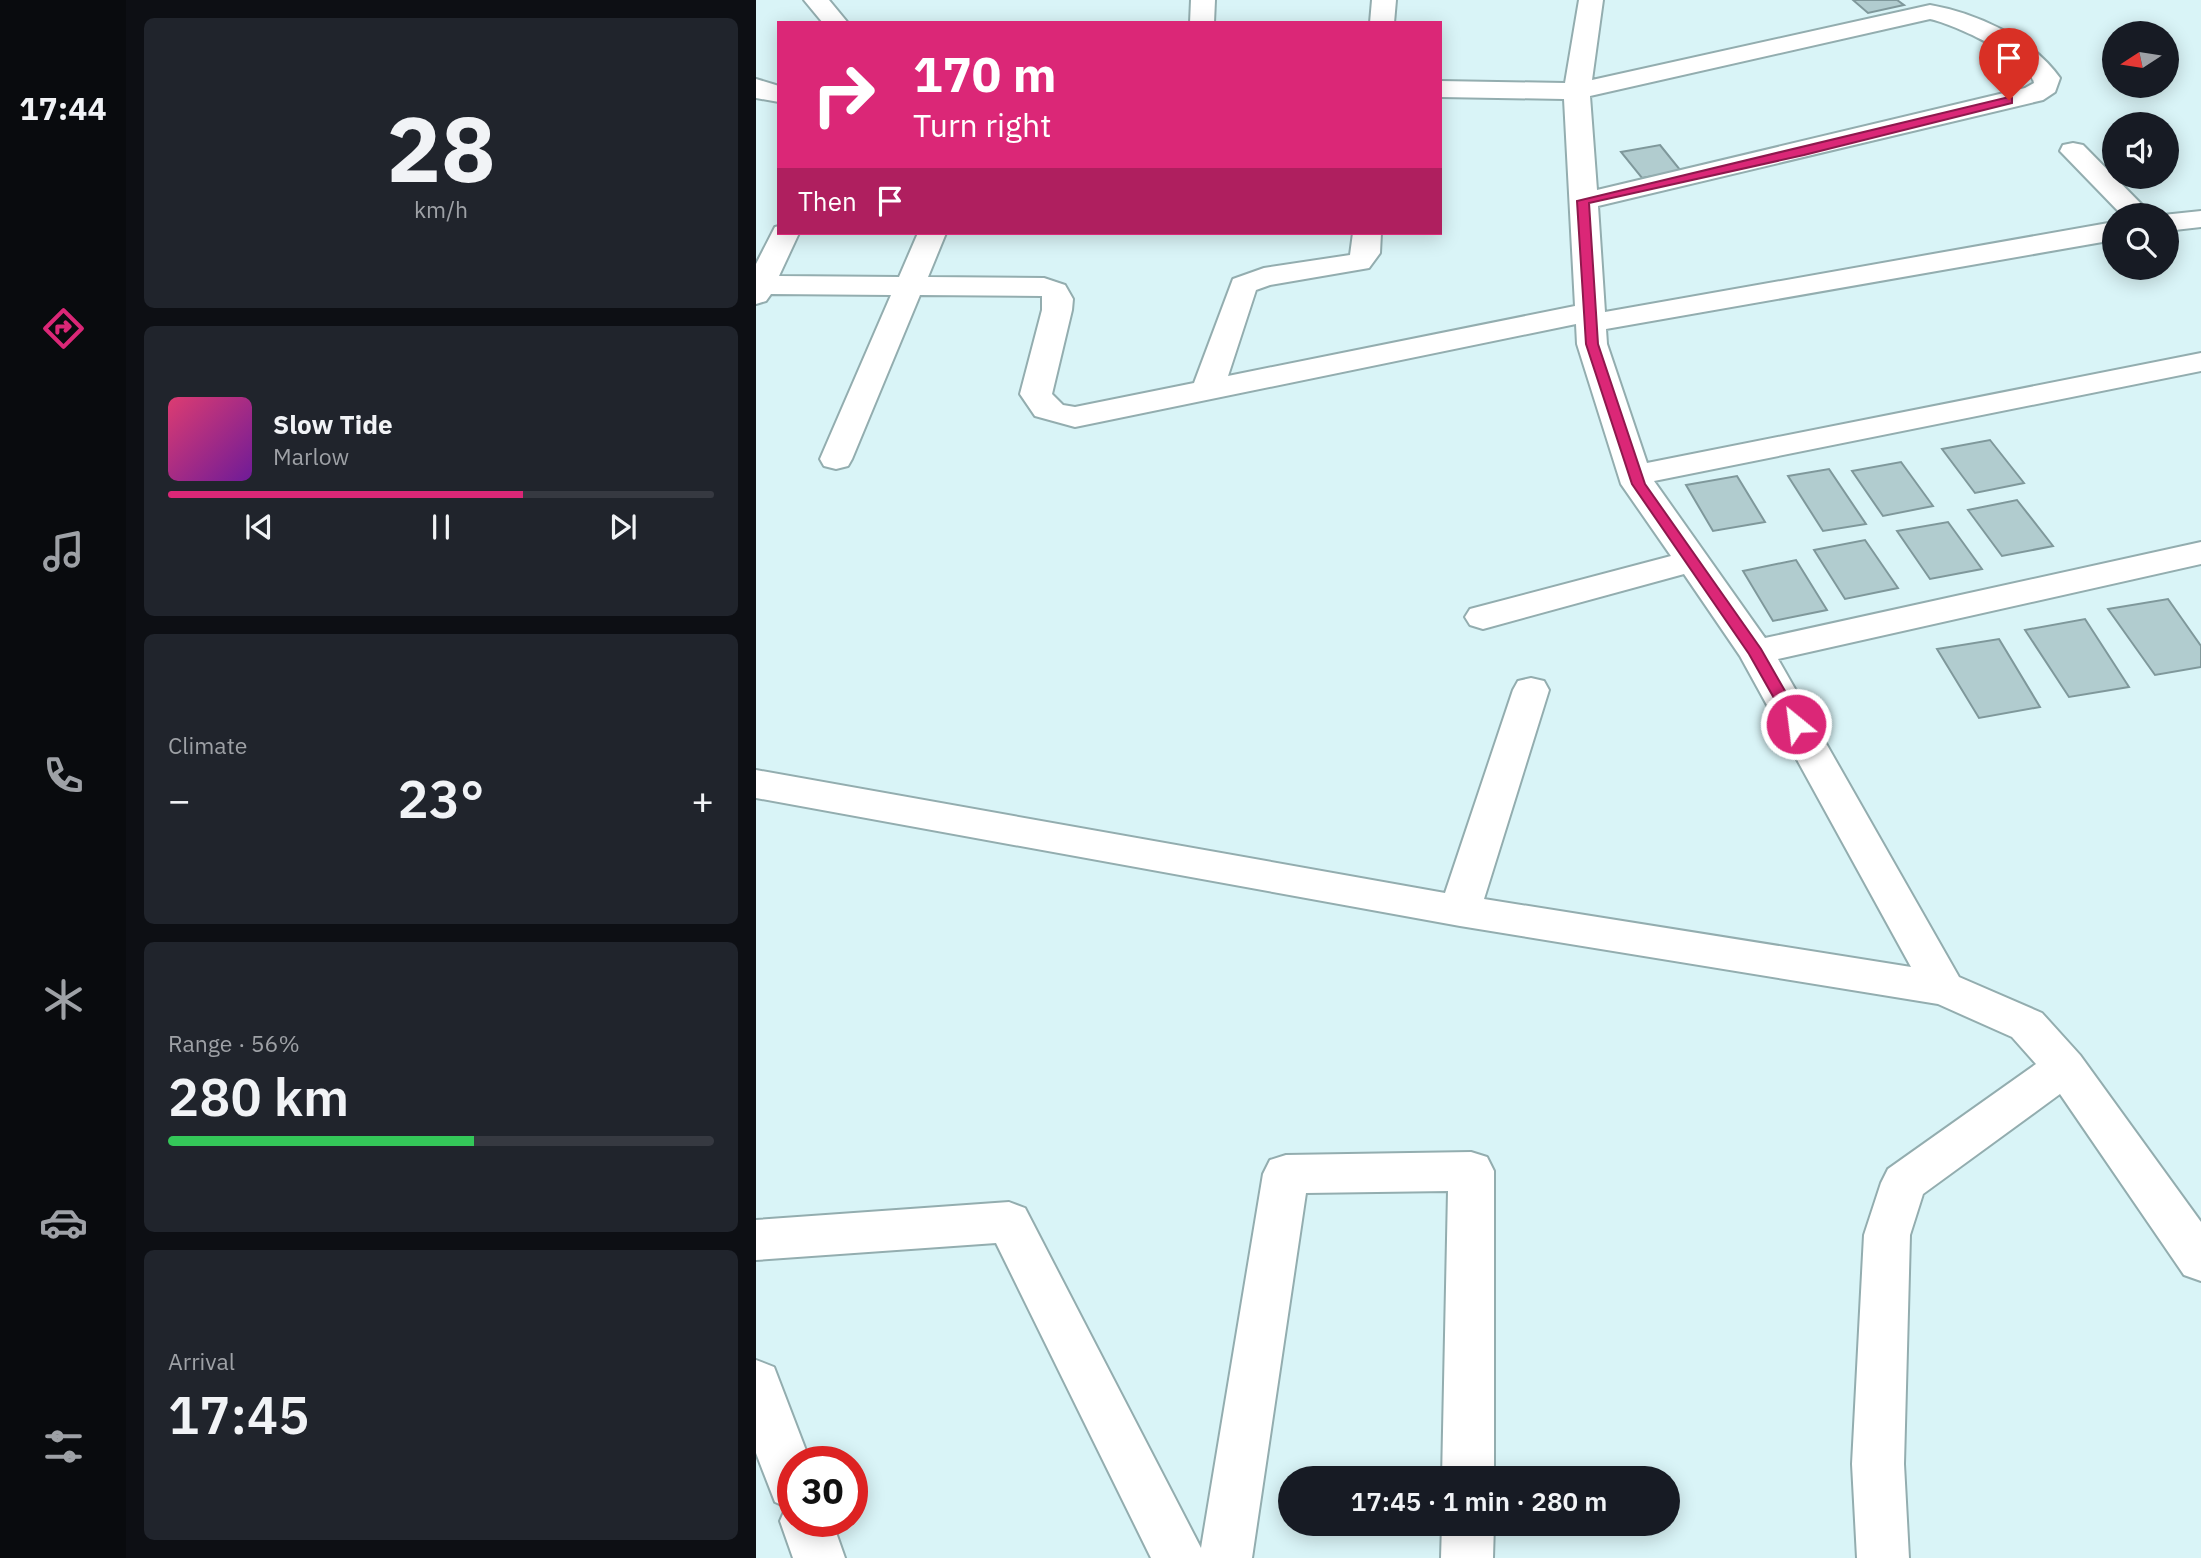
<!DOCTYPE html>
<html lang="en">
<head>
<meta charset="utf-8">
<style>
  body { margin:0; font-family:"IBM Plex Sans",sans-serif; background:#20242c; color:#f1f3f6; height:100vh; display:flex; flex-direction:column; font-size:26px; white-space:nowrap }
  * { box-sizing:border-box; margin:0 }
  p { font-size:23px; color:#9ea1a6 }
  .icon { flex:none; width:38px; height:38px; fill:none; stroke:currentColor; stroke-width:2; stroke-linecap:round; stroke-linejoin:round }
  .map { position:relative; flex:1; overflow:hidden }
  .drawer { display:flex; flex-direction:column; gap:18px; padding:18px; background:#0d0f14; width:630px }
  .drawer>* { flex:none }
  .hud { position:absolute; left:21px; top:21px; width:665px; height:214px; border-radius:0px; box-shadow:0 4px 18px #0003; background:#db2777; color:#fff; overflow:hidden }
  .needle { width:46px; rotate:258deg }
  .fabs { position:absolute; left:1346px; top:21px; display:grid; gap:14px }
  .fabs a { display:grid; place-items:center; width:77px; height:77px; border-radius:50%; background:#171b24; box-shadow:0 4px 18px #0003; font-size:35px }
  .speed { position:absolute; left:21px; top:1446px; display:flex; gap:14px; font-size:35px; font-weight:700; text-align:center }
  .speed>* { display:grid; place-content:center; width:91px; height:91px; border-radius:50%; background:#171b24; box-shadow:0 4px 18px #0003; line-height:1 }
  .speed .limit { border:10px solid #d22; background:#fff; color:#111 }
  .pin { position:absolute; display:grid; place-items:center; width:60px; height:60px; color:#fff; margin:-72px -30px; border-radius:50% 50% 50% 0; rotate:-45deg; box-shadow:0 0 7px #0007 }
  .pin .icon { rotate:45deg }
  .me { position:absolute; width:77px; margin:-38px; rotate:331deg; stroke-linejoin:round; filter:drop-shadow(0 0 5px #0008) }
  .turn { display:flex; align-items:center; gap:24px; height:147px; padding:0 21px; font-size:32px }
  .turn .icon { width:91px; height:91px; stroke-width:2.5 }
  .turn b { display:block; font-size:49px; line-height:60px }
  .then { display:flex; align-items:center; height:66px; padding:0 21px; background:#0003; gap:14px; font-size:26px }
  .big { font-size:52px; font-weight:600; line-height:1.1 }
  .drawer .tile { flex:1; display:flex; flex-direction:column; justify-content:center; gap:10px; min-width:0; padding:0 24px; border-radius:10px; background:#20242c }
  .drawer .dial { align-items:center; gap:0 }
  .dial b { font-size:91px; line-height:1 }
  .song { display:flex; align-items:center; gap:21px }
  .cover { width:84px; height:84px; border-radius:10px; background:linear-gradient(135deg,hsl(340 70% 55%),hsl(280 70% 35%)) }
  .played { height:7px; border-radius:4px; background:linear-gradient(90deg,#db2777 65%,#363941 65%) }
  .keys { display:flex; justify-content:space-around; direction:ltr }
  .heat { display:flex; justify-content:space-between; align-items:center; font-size:38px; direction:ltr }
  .charge { height:10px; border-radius:5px; background:linear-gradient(90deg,#34c759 56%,#363941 0) }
  .trip { position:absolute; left:522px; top:1466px; width:402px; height:70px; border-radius:35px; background:#171b24; box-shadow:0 4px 18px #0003; font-weight:600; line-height:70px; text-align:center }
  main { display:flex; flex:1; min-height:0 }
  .dock { display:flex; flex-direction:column; width:126px; justify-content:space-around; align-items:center; background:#090b0e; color:#9ea1a6 }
  .dock .icon { width:49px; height:49px }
  .dock .selected { color:#db2777 }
  .dock b { font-size:32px; color:#f1f3f6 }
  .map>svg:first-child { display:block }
  .building { fill:#b1cccf; stroke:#7f989b; stroke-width:2 }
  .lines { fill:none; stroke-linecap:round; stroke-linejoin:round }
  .minor-casing { stroke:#93adaf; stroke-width:4 }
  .minor { fill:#fff; fill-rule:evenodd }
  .route { fill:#db2777; stroke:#8e194d; stroke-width:2 }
</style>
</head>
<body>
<main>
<nav class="dock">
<b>17:44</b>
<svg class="icon selected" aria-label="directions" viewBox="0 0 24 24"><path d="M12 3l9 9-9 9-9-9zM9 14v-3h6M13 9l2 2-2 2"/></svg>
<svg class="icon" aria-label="music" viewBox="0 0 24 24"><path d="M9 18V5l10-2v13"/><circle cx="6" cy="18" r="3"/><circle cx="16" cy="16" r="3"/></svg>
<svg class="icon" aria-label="phone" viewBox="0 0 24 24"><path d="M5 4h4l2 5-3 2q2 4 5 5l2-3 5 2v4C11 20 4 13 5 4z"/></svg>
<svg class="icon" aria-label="climate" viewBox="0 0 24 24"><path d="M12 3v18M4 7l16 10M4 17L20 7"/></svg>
<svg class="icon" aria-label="car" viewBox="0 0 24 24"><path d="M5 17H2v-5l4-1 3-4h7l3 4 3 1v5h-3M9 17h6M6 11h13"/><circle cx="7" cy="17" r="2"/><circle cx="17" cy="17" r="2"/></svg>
<svg class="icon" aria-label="filters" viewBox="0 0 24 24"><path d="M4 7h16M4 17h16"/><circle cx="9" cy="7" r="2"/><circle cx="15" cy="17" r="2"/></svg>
</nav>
<section class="drawer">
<div class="tile dial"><b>28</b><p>km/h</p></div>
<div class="tile">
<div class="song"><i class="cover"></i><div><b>Slow Tide</b><p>Marlow</p></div></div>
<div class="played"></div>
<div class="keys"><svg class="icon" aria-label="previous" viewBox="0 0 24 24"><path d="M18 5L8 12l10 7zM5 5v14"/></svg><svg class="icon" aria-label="pause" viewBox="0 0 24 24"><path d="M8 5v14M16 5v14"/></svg><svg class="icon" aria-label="next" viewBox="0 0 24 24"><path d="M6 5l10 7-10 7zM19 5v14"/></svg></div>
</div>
<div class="tile"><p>Climate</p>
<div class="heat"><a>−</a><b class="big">23°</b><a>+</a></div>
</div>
<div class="tile"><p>Range · 56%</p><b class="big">280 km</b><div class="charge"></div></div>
<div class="tile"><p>Arrival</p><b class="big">17:45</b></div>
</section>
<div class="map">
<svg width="1445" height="1558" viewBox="0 0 1445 1558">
  <rect width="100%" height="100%" fill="#d9f4f7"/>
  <path class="building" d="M 1097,0 L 1141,0 L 1148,5 L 1112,13 Z
    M 904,145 L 925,171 L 886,178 L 865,152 Z
    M 1234,440 L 1268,483 L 1219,493 L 1186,449 Z
    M 1145,462 L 1177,506 L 1127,516 L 1096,471 Z
    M 1073,469 L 1110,524 L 1067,531 L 1032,476 Z
    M 981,476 L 1009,522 L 957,531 L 930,485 Z
    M 1261,500 L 1297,546 L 1246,556 L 1212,510 Z
    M 1192,522 L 1226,569 L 1174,579 L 1141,531 Z
    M 1109,540 L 1142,588 L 1089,599 L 1058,550 Z
    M 1040,560 L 1071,610 L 1017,621 L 987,571 Z
    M 1412,599 L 1445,646 L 1445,667 L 1399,675 L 1352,609 Z
    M 1329,619 L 1373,687 L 1313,697 L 1269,630 Z
    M 1243,639 L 1284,707 L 1223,718 L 1181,649 Z"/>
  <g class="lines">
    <defs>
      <path id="minor" d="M 48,0 L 73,0 L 92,23 L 67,23 Z
        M 435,0 L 459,0 L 458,23 L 434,23 Z
        M 616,0 L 640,0 L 638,23 L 614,23 Z
        M 823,0 L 847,0 L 836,80 L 1174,5 C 1220,13 1276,38 1304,78 L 1299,92 L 1287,100 L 842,206 L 849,312 L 1358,222 L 1358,240 L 850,329 L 851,344 L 891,463 L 1445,353 L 1445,371 L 898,481 L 1009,638 L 1445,542 L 1445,564 L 1022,659 L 1203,977 L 1286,1013 L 1324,1055 L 1445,1222 L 1445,1281 L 1428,1275 L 1304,1094 L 1167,1194 L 1154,1235 L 1148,1464 L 1153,1558 L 1101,1558 L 1096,1464 L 1108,1235 L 1125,1183 L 1132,1169 L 1280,1064 L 1256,1037 L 1182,1004 L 704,926 L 0,798 L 0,770 L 689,893 L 757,690 L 762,681 L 775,678 L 788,681 L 793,690 L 728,899 L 1155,967 L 984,656 L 928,574 L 727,629 L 714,625 L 709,617 L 714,609 L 915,556 L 865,484 L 821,344 L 820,324 L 319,427 L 279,416 L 264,394 L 286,310 L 286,296 L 164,295 L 96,459 L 92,466 L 80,469 L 68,466 L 64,459 L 135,295 L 15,294 L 10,301 L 0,304 L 0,264 L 19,227 L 23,226 L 23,233 L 43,233 L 23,276 L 143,277 L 162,233 L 190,233 L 172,277 L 288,278 L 309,285 L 317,299 L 316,310 L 296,394 L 307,405 L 319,407 L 438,383 L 477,279 L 508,268 L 594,255 L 597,233 L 625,233 L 624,253 L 613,268 L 514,285 L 500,290 L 472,376 L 819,306 L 808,99 L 684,97 L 684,81 L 809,83 ZM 1174,19 C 1198,24 1274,59 1278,83 L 1269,88 L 841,190 L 834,96 Z
        M 0,79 L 23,86 L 23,102 L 0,98 Z
        M 1317,143 L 1327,145 L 1396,215 L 1366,215 L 1304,151 L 1307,145 Z
        M 1445,211 L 1445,227 L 1410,231 L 1410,215 L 1407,215 Z
        M 715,1152 L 731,1157 L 738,1171 L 738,1479 L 686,1479 L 692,1191 L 550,1193 L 496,1558 L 395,1558 L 240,1243 L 0,1260 L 0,1220 L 253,1202 L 269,1208 L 445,1548 L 507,1174 L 514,1160 L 530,1155 Z
        M 0,1360 L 18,1367 L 54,1461 L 37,1461 L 37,1521 L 76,1521 L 89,1558 L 37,1558 L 24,1521 L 30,1507 L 19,1502 L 0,1453 Z
        M 686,1524 L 738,1524 L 737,1558 L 685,1558 Z"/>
    </defs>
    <use href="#minor" class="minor-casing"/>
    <use href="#minor" class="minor"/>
  </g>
  <path class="route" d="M 1253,97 L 1256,98 L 1256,103 L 1048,155 L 833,203 L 842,344 L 889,484 L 1005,649 L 1048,724 L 1046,728 L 1035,728 L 993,654 L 876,484 L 830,344 L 821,201 Z"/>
</svg>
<div class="fabs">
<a><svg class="needle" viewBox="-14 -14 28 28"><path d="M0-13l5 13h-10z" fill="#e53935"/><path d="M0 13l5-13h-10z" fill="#9ea1a6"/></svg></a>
<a><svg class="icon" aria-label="sound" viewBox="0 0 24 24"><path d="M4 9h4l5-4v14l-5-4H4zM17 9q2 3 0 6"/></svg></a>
<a><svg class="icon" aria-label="search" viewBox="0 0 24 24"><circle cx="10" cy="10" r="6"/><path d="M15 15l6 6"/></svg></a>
</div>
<div class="speed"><div class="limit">30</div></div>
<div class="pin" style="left:1253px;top:100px;background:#d93025"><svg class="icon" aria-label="arrive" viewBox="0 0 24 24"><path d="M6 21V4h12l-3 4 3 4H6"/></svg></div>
<svg class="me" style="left:1040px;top:724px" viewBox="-20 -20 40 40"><circle r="17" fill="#db2777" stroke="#fff" stroke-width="3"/><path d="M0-11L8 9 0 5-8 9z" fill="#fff"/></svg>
<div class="trip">17:45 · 1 min · 280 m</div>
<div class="hud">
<div class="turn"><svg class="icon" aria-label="right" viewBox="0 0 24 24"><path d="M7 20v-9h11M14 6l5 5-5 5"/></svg><div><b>170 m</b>Turn right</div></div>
<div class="then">Then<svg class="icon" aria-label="arrive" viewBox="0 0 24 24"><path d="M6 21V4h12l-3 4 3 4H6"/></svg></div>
</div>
</div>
</main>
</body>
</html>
